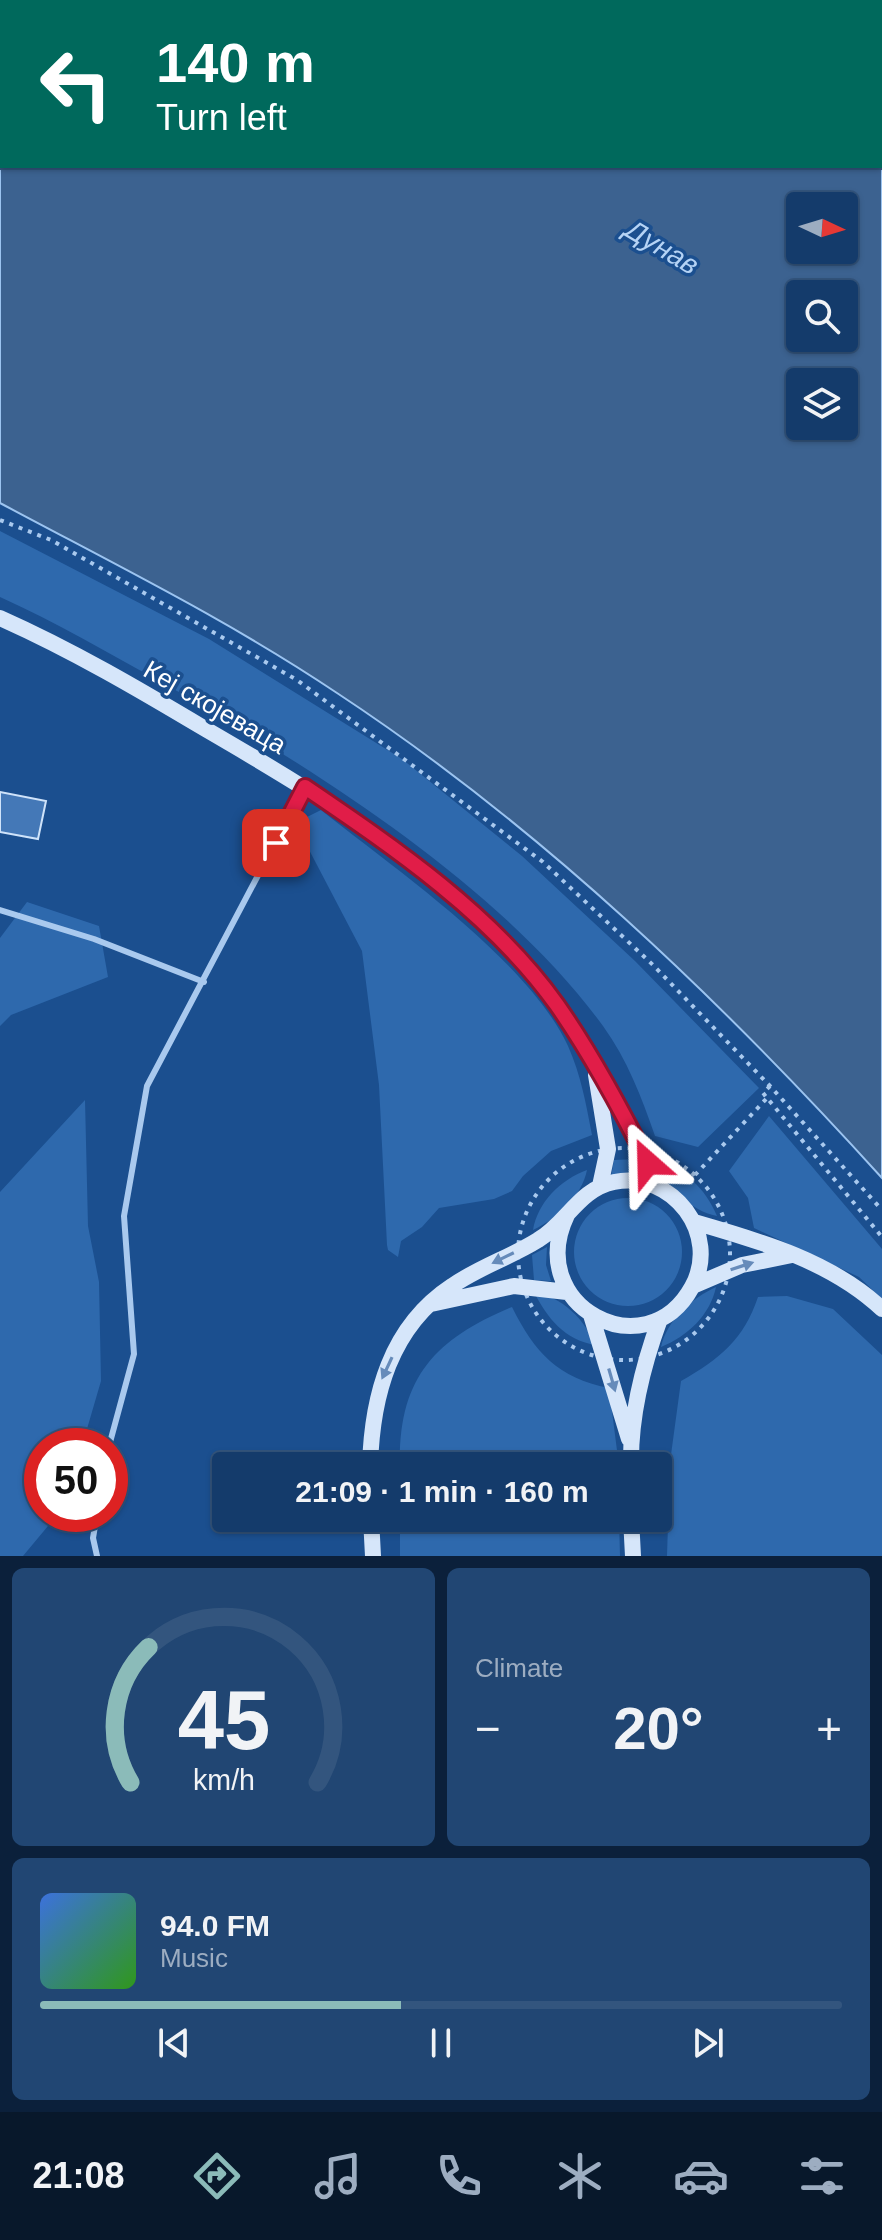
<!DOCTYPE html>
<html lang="en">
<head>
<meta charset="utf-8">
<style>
  body { margin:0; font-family:Helvetica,sans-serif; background:#214673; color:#f1f3f6; height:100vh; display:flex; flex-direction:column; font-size:30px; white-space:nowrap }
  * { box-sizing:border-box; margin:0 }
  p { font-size:26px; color:#9dadc1 }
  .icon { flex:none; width:44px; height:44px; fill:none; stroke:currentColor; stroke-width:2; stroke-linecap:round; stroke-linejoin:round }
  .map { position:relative; height:1556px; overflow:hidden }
  .drawer { display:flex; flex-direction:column; gap:12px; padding:12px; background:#0b203b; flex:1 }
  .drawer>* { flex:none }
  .guide { position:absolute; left:0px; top:0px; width:882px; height:168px; box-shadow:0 2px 6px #0004,0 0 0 2px #33557e; background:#00695c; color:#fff; overflow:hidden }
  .needle { width:52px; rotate:94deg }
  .tools { position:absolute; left:786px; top:192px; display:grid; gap:16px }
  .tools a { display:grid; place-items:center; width:72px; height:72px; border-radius:8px; background:#143b6b; box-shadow:0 2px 6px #0004,0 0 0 2px #33557e; font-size:40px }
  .speed { position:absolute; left:24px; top:1428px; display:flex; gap:16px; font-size:40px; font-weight:700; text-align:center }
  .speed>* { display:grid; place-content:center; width:104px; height:104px; border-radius:50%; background:#143b6b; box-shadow:0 2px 6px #0004,0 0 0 2px #33557e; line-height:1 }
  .speed .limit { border:12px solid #d22; background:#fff; color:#111 }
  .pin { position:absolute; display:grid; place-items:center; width:68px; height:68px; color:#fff; margin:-34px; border-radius:16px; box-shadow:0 4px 12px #0006 }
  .me { position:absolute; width:88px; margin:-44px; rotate:335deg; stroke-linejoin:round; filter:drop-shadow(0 0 6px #0008) }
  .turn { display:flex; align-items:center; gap:28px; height:168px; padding:0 24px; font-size:36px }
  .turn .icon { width:104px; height:104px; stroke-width:2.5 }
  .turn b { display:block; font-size:56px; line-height:68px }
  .big { font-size:60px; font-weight:800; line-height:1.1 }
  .drawer .widget { flex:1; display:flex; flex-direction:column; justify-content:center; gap:12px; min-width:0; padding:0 28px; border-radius:12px; background:#214673 }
  .drawer .dial { align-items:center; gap:0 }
  .dial svg { height:208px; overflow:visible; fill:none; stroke:#33557e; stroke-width:7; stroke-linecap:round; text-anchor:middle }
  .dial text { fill:#f1f3f6; stroke:none }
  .song { display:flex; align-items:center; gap:24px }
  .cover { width:96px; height:96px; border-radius:12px; background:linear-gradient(135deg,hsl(220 70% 55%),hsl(110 70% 35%)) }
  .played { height:8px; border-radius:4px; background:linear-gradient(90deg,#8bbbb9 45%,#33557e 45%) }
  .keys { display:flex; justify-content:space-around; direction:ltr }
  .heat { display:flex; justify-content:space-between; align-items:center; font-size:44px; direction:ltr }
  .drawer .tiles { flex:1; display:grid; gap:12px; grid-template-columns:1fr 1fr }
  .widget:last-child { grid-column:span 2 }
  .trip { position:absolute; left:212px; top:1452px; width:460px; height:80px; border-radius:8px; background:#143b6b; box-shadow:0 2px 6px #0004,0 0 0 2px #33557e; font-weight:800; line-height:80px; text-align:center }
  .tabs { display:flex; height:128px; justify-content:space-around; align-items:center; background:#08182b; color:#9dadc1 }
  .tabs .icon { width:56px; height:56px }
  .tabs .on { color:#8bbbb9 }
  .tabs b { font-size:36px; color:#f1f3f6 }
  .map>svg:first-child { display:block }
  .green { fill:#2e69ad }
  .water { fill:#3c6290; stroke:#9cc4f0; stroke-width:2; fill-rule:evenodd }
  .building { fill:#4478b7; stroke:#cfe3fa; stroke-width:2 }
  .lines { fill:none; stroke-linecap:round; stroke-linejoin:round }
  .path { stroke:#a9c9ee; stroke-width:4; stroke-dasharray:4 6; stroke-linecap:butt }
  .lane { stroke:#a9c9ee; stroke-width:6 }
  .secondary { stroke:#d6e6fa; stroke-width:16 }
  .oneway { fill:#668bba }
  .route-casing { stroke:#92132f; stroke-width:20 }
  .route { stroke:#e11d48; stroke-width:14 }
  .labels { text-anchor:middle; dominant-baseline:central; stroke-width:7; stroke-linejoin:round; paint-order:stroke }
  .street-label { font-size:26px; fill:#fff; stroke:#1b4f8f }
  .water-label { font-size:28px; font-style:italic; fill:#b5d3f5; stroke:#1b4f8f }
</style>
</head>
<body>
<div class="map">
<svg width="882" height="1556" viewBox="0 0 882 1556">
  <rect width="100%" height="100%" fill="#1b4f8f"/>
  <path class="green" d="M 0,531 L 209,639 L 402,759 L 522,856 L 635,961 L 759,1088 L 698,1147 L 655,1136 C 642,1098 627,1059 603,1026 C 500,885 312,767 161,682 C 108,653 56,622 0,597 Z
    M 321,810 C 396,870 528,960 568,1046 C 581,1075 586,1104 592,1135 L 551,1151 L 523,1176 L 512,1191 L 494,1199 L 439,1208 L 422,1227 L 401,1241 L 398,1257 L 388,1250 L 387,1245 L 379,1085 L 362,951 L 295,823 Z
    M 27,902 L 99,926 L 108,977 L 11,1015 L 0,1026 L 0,938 Z
    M 85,1100 L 88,1226 L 99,1282 L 101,1381 L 82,1446 L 42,1446 L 42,1514 L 58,1514 L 23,1556 L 0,1556 L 0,1192 Z
    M 769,1116 L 882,1249 L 882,1299 L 859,1277 L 754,1228 L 748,1198 L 729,1171 Z
    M 639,1159 L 646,1175 L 627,1173 L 611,1177 L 614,1160 Z
    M 655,1163 C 684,1167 706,1189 717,1216 C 690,1211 667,1186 655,1163 Z
    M 587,1170 C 582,1196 557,1219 533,1230 C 538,1202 560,1180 587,1170 Z
    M574 1252a54 54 0 1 1 108 0a54 54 0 1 1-108 0Z
    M 547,1247 L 546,1265 L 551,1281 L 534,1280 L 532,1255 Z
    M 716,1287 C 710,1315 688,1336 661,1347 C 667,1320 692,1298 716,1287 Z
    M 534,1292 C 562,1297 585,1319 595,1345 C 565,1340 547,1318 534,1292 Z
    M 787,1296 L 833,1309 L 882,1355 L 882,1556 L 667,1556 L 670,1462 L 681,1381 C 720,1359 744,1339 758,1297 Z
    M 512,1307 C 535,1353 558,1378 609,1388 L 619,1466 L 400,1466 C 398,1378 435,1339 512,1307 Z
    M 400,1518 L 619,1518 L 620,1556 L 400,1556 Z"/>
  <path class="water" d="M 0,0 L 882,0 L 882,1178 C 720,999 539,826 337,693 C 230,621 114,564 0,503 ZM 2,2 L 880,2 L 880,166 L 2,166 ZM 800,206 L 844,206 L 844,250 L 800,250 ZM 800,294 L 844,294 L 844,338 L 800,338 ZM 800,382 L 844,382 L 844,426 L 800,426 Z"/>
  <path class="building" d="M 0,792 L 46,801 L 38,839 L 0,832 Z"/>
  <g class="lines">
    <path class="path" d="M 0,520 L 51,540 L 297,680 L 543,862 L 653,965 L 770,1086 L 882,1210
      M 770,1086 L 763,1093 L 882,1237
      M518 1254a106 106 0 1 1 212 0a106 106 0 1 1-212 0Z
      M 695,1175 L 767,1098"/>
    <path class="lane" d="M 0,910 L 94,939 L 204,982
      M 109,1446 L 134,1354 L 124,1216 L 147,1086 L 303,790
      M 97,1514 L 93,1538 L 97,1556"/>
    <path class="secondary" d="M 0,618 C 72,650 140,690 207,730 C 331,802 471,887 556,1004 C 598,1062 627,1126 661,1188
      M 596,1075 L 608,1149 L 600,1186
      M 694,1222 C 760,1241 831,1261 882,1309
      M 693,1286 L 742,1265 L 792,1255
      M 431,1304 L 514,1286 L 567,1292
      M 591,1315 L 629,1439
      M 370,1466 C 372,1396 390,1327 452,1286 C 479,1267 511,1257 538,1240 C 567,1223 579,1189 614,1182 C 673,1170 721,1235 692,1287 C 646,1371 523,1306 567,1215
      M 631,1466 C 630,1416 643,1365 660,1319
      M 371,1518 L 373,1556
      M 631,1518 L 633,1556"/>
  </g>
  <defs><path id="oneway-solid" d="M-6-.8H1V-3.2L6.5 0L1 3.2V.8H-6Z" transform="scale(2)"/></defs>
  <g class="oneway">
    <use href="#oneway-solid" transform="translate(503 1258) rotate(154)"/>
    <use href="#oneway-solid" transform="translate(742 1266) rotate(-18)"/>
    <use href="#oneway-solid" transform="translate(387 1368) rotate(115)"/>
    <use href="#oneway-solid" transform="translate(612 1380) rotate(74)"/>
  </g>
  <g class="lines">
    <defs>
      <path id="route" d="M 276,843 L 305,787 C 395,848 493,915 557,1005 C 592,1055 621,1109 648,1163"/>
    </defs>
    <use href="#route" class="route-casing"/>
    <use href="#route" class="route"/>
  </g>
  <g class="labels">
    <g class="street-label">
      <text transform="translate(215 707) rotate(30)">Кеј скојеваца</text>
    </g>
    <g class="water-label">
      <text transform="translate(662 247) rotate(31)">Дунав</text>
    </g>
  </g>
</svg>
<div class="tools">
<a><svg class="needle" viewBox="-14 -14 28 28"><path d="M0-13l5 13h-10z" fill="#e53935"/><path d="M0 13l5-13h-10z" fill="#9dadc1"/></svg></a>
<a><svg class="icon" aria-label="search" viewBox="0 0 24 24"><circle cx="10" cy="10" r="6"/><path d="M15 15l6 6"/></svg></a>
<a><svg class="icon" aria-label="layers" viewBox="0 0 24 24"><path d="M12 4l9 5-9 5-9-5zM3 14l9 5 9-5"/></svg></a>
</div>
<div class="speed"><div class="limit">50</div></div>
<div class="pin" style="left:276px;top:843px;background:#d93025"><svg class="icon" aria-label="arrive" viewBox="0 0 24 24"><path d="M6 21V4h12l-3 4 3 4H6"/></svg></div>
<svg class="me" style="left:648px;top:1163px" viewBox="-20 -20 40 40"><path d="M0-17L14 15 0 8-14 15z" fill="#e11d48" stroke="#fff" stroke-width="4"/></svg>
<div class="trip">21:09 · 1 min · 160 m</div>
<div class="guide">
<div class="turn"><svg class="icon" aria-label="left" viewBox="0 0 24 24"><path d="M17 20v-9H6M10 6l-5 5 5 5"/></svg><div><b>140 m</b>Turn left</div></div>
</div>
</div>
<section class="drawer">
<div class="tiles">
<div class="widget dial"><svg viewBox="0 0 100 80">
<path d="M14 69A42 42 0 1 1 86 69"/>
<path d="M14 69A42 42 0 0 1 21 17" stroke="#8bbbb9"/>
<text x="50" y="56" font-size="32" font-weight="700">45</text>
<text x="50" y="72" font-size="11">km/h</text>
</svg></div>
<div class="widget"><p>Climate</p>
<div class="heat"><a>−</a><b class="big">20°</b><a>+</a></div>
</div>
<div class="widget">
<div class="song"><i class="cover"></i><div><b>94.0 FM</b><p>Music</p></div></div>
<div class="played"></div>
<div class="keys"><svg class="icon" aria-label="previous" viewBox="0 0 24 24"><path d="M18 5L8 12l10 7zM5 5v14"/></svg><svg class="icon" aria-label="pause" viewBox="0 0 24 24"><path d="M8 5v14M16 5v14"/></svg><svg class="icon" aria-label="next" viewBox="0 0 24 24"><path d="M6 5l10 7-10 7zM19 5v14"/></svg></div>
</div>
</div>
</section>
<nav class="tabs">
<b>21:08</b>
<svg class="icon on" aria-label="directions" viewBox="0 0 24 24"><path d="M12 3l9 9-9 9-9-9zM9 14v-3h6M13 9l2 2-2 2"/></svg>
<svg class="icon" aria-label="music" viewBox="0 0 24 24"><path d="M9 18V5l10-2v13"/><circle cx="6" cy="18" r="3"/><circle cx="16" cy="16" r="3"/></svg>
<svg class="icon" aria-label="phone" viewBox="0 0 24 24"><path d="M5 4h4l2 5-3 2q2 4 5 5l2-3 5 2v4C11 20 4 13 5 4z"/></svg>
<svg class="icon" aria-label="climate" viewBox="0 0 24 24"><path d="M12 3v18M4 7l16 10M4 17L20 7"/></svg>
<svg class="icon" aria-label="car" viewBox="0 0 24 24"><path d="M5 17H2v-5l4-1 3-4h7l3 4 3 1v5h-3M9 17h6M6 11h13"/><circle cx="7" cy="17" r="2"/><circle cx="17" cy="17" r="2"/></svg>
<svg class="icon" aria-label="filters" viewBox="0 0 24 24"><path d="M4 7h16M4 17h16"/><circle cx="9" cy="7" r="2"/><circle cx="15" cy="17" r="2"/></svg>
</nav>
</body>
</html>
